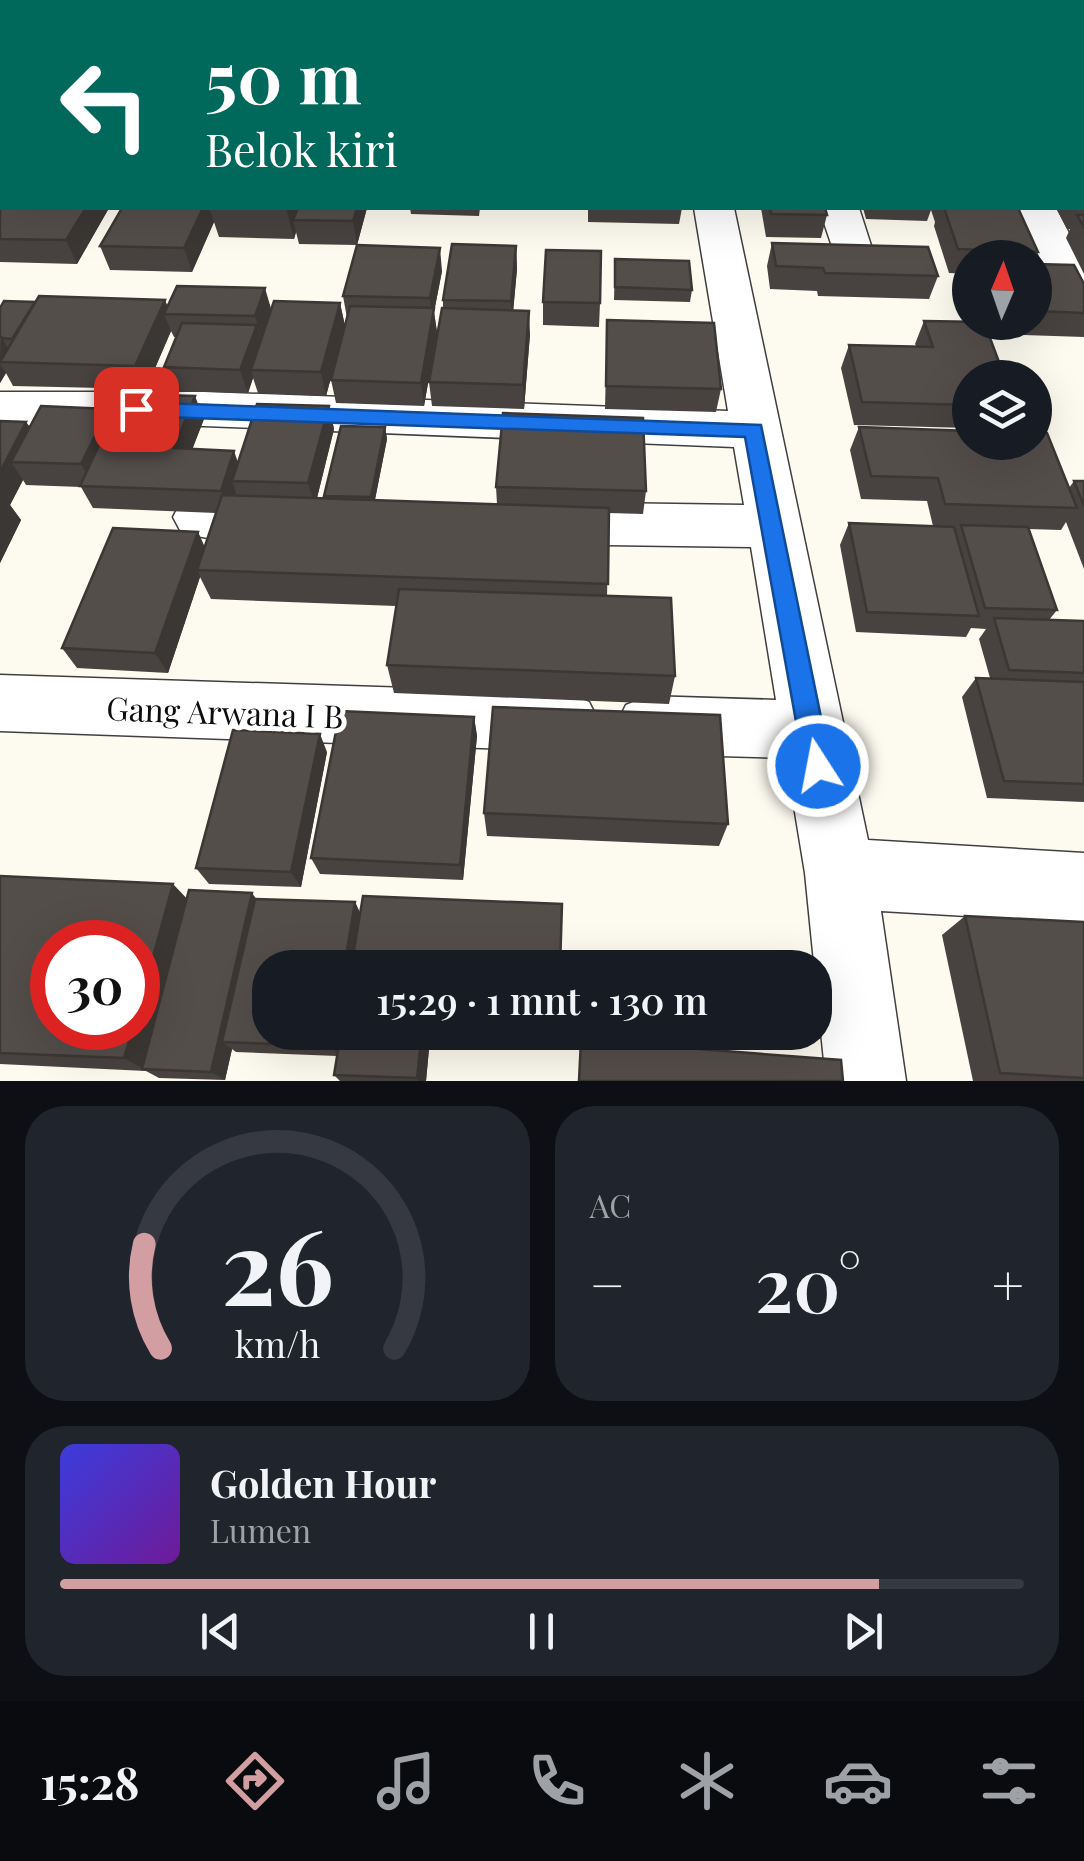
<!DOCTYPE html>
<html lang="id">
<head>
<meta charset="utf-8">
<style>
  body { margin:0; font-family:"Playfair Display",serif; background:#20242c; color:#f1f3f6; height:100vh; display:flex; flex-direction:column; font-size:38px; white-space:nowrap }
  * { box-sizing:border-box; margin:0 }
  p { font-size:32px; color:#9ea1a6 }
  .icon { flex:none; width:55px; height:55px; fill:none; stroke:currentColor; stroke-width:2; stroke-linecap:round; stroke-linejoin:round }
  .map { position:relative; height:1081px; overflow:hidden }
  .side { display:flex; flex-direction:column; gap:25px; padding:25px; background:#0d0f14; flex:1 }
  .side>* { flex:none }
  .banner { position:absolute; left:0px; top:0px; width:1085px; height:210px; box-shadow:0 10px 40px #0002; background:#00695c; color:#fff; overflow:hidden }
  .needle { width:65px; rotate:2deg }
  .tools { position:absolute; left:952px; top:240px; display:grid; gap:20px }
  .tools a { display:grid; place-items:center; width:100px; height:100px; border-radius:50%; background:#171b24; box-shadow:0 10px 40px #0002; font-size:50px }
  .speed { position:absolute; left:30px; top:920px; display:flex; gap:20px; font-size:50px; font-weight:700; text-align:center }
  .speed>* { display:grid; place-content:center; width:130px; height:130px; border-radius:50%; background:#171b24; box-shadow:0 10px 40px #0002; line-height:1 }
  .speed .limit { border:15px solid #d22; background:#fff; color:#111 }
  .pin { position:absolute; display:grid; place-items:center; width:85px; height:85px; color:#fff; margin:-42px; border-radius:20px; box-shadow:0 5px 15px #0006 }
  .me { position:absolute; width:110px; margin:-55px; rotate:349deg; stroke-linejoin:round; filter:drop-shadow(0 0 8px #0008) }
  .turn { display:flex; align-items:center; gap:35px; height:210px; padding:0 40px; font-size:45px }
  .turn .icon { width:130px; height:130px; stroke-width:2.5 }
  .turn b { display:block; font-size:70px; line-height:85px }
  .big { font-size:75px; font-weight:600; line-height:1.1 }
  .side .widget { flex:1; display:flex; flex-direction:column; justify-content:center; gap:15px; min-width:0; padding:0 35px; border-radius:40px; background:#20242c }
  .side .dial { align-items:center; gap:0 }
  .dial svg { height:260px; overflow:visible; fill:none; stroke:#363941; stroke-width:7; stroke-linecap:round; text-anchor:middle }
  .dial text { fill:#f1f3f6; stroke:none }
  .song { display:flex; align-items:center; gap:30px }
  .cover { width:120px; height:120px; border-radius:15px; background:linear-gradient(135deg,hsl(240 70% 55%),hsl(280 70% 35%)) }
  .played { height:10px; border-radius:5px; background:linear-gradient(90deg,#d29ea2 85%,#363941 85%) }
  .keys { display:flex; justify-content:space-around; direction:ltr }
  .heat { display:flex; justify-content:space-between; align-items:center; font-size:55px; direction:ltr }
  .side .tiles { flex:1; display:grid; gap:25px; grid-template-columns:1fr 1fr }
  .widget:last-child { grid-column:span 2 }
  .trip { position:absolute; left:252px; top:950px; width:580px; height:100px; border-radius:40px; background:#171b24; box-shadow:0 10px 40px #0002; font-weight:600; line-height:100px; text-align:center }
  .tabs { display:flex; height:160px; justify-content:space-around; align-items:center; background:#090b0e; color:#9ea1a6 }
  .tabs .icon { width:70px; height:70px }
  .tabs .on { color:#d29ea2 }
  .tabs b { font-size:45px; color:#f1f3f6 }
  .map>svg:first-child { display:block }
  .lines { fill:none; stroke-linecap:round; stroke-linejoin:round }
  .minor-casing { stroke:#404040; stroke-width:3 }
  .major-casing { stroke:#1e1e1e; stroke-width:3 }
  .minor { fill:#fff; fill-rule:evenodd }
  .major { fill:#e7cb75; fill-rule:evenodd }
  .wall { fill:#484340 }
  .shaded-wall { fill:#3b3734 }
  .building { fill:#544e4b; stroke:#3b3734; stroke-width:2.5 }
  .route { fill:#1a73e8; stroke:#114b97; stroke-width:2.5 }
  .labels { text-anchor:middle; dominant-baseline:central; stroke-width:10; stroke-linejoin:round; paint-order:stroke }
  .street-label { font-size:32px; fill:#0d0d0d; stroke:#fff }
</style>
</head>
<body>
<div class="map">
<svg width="1084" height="1081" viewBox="0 0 1084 1081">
  <rect width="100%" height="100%" fill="#fdfaef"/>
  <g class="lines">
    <defs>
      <path id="minor" d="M 694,208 L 734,208 L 868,840 L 1084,853 L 1084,923 L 881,911 L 906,1081 L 826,1081 L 805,873 L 786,758 L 648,754 L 626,745 L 616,725 L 626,705 L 648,696 L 776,700 L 751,547 L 535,544 L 516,538 L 508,523 L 516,508 L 535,502 L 744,505 L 734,447 L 204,426 L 0,426 L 0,392 L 204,392 L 728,411 Z
        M 819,208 L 859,208 L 876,261 L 870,270 L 855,274 L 840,270 Z
        M 1016,208 L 1056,208 L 1084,262 L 1084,318 L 1068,314 L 1062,304 Z
        M 200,496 L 289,498 L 308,504 L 316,519 L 308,534 C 272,545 217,543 181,532 L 173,517 L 181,502 Z
        M 0,675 L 567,693 L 589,702 L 599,722 L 589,742 L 567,751 L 0,731 Z"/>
      <path id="major" d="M 0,75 L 2,75 L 2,95 L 0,95 Z
        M 1082,98 L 1084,98 L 1084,120 L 1082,120 Z"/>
    </defs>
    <use href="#minor" class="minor-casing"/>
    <use href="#major" class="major-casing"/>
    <use href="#minor" class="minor"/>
    <use href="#major" class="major"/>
  </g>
  <path class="wall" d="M 243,0 L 360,0 L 359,2 L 244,2 Z
    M 554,0 L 580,0 L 580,2 L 554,2 Z
    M 585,0 L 655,0 L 655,2 L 585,2 Z
    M 736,0 L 845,0 L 845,2 L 737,2 Z
    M 850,0 L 994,0 L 995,2 L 851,2 Z
    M 1042,0 L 1084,0 L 1084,39 L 1082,39 L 1082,2 L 1044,2 Z
    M 0,22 L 2,22 L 2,73 L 0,73 Z
    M 1084,40 L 1084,96 L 1082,96 L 1082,42 Z
    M 1082,138 L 1084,138 L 1084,274 L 1066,238 L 1070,229 L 1067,229 L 1056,208 L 1082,208 Z
    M 0,141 L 2,208 L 109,208 L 77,264 L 0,262 Z
    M 122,208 L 367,208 L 357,245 L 299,244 L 296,232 L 294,239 L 219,237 L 214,222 L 192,272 L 110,270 L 100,246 Z
    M 410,208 L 480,208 L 479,216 L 411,214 Z
    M 588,208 L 682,208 L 679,224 L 588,222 Z
    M 761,208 L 825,208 L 827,215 L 821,238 L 766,237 Z
    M 863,208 L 1018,208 L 1038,252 L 1035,259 L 1035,258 L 970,258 L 970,274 L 949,273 L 934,226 L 935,222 L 931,210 L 927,221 L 866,219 Z
    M 772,243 L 938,276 L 929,299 L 818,296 L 817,291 L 770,289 L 767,266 Z
    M 516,246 L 517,269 L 513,310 L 530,334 L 524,409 L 432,406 L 429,382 L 443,308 L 443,300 Z
    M 615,259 L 692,290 L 690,302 L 614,300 Z
    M 1035,264 L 1084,284 L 1084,337 L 989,334 L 970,378 L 970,428 L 854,425 L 841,368 L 849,345 L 916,346 L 915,344 L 924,321 L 1035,322 Z
    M 442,271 L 434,312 L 437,332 L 424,406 L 336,403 L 331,380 L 347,318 L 343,296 Z
    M 543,302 L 600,303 L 599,327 L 543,325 Z
    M 340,303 L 345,326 L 326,396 L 258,393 L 253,378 L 248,393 L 173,391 L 164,367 L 176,337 L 174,337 L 171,331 L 146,389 L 13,386 L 6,373 L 0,383 L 0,308 L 168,307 L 271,310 Z
    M 607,320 L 721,389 L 716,412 L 605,409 Z
    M 329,406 L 334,429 L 317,498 L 325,499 L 324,496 L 385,427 L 387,439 L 375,500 L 497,504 L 496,487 L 646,491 L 643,514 L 609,513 L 607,596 L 675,676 L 669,704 L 394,693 L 387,665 L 396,606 L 211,599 L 200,577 L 168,673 L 77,668 L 62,648 L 198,532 L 204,547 L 216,513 L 93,508 L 81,487 L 26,485 L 23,480 L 10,505 L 21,520 L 0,563 L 0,421 L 26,422 L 30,427 L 108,409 L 112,417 L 204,419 L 192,449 L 238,462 Z
    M 859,427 L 1069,488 L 1074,481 L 1084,481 L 1084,569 L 1066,522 L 1061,530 L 1028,529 L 1057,610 L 1049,620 L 1084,621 L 1084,802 L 987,798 L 962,697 L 976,678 L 990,678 L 979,639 L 986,629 L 971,628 L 966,637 L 856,632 L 840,545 L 849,523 L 933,526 L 927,501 L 861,499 L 850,450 Z
    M 474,717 L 477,736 L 463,880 L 320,874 L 311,858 Z
    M 327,752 L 301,887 L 209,884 L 196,868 Z
    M 484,813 L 728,824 L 719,846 L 487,836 Z
    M 0,876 L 187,898 L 355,902 L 360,913 L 562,904 L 270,1032 L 557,1032 L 557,1045 L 430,1038 L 426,1081 L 340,1081 L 334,1075 L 337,1056 L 236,1052 L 232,1049 L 225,1080 L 159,1078 L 146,1071 L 0,1064 Z
    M 965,916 L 1084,922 L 1084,1081 L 973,1081 L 942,935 Z"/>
  <path class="shaded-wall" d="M 2,164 L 2,203 L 0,207 L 0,168 Z
    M 86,208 L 109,208 L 77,264 L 66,240 Z
    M 203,208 L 209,208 L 214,222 L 192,272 L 184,248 Z
    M 286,208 L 304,208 L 293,220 L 296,232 L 294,239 Z
    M 357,208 L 367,208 L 357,245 L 353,221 Z
    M 516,246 L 517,269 L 512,325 L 511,301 Z
    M 440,248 L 442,271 L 434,312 L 437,332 L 424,406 L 421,383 L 432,318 L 430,298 Z
    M 265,288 L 272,312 L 262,340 L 255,316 Z
    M 165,300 L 171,314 L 164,314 L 171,331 L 146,389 L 135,366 Z
    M 340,303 L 345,326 L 326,396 L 321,372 Z
    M 529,311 L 530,334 L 524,409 L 523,385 Z
    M 257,325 L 264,348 L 251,370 L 253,378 L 248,393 L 240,370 Z
    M 1,336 L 14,359 L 0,362 Z
    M 0,364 L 6,373 L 0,383 Z
    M 195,396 L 204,419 L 184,471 L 174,448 Z
    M 329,406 L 334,429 L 315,506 L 308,483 Z
    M 108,409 L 119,432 L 94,487 L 81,464 Z
    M 26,422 L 40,445 L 11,462 L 23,480 L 10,505 L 21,520 L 0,563 L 0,472 Z
    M 385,427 L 387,439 L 373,509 L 371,497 Z
    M 234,451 L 242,474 L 232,481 L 236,493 L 230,514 L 221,491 Z
    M 198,532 L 208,554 L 197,570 L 200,577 L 168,673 L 155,653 Z
    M 474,717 L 477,736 L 463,880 L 460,865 Z
    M 320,734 L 327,752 L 301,887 L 291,872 Z
    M 173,884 L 192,904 L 144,1069 L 124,1058 L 133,1028 L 138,1028 L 138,1011 Z
    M 252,893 L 263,908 L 222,1042 L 232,1049 L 225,1080 L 211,1072 Z
    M 355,902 L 362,917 L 354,968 L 344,968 Z
    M 334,1032 L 344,1032 L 340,1056 L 331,1046 Z
    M 422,1032 L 427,1032 L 430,1038 L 426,1081 L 419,1081 L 417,1078 Z"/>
  <path class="building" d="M 658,0 L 694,0 L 695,2 L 658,2 Z
    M 698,0 L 734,0 L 734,2 L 698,2 Z
    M 744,0 L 787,0 L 788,2 L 744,2 Z
    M 863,0 L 942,0 L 944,2 L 864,2 Z
    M 947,0 L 994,0 L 995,2 L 949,2 Z
    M 1064,0 L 1084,0 L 1084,17 L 1082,17 L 1082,2 L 1066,2 Z
    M 0,22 L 2,22 L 2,51 L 0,51 Z
    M 1082,48 L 1084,50 L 1084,74 L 1082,74 Z
    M 0,141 L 2,141 L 2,164 L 0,168 Z
    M 1082,157 L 1084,157 L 1084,206 L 1082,206 Z
    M 2,199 L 2,208 L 86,208 L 66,240 L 0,239 L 0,202 Z
    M 122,208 L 203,208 L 184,248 L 100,246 Z
    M 298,208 L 357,208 L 353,221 L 293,220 Z
    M 770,208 L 825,208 L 827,215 L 771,214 Z
    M 944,208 L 1018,208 L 1038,252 L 958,249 Z
    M 1077,215 L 1084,215 L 1084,227 Z
    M 772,243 L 928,247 L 938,276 L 825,273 L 823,268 L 776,266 Z
    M 452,244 L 516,246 L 511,301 L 443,300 Z
    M 357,245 L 440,248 L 430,298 L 343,296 Z
    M 546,250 L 601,251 L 600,303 L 543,302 Z
    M 615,259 L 689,261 L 692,290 L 615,287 Z
    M 1035,264 L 1074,265 L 1084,284 L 1084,313 L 1035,311 Z
    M 177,286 L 265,288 L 255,316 L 164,314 Z
    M 39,296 L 165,300 L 135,366 L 0,362 Z
    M 4,301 L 35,302 L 12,339 L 2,338 L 0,336 L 0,308 Z
    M 274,301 L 340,303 L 321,372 L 251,370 Z
    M 350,306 L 434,308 L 421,383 L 331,380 Z
    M 442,308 L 529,311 L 523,385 L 429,382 Z
    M 607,320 L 714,323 L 721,389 L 606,386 Z
    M 924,321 L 984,322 L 1005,378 L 970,378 L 970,405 L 862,402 L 849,345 L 933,347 Z
    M 182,323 L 257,325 L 240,370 L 164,367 Z
    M 123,394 L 195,396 L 174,448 L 234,451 L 221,491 L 80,486 Z
    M 257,404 L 329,406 L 308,483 L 232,481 Z
    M 41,406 L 108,409 L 81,464 L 11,462 Z
    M 503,413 L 643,418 L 646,491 L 496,487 Z
    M 0,421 L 26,422 L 0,472 Z
    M 341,426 L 385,427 L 371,497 L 324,496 Z
    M 859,427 L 970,431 L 970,442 L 1035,442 L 1035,433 L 1047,433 L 1077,508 L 945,504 L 938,478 L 871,476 Z
    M 1074,481 L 1084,481 L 1084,506 Z
    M 222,495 L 609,508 L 608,584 L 197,570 Z
    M 849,523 L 954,527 L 979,616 L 867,612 Z
    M 961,525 L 1028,527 L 1057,610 L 985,608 Z
    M 113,528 L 198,532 L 155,653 L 62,648 Z
    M 399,589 L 671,598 L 675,676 L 387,665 Z
    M 994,618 L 1084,621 L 1084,673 L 1009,670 Z
    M 976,678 L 1084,682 L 1084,784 L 1004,781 Z
    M 493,707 L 720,715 L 728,824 L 484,813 Z
    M 340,711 L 474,717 L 460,865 L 311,858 Z
    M 233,730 L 320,734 L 291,872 L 196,868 Z
    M 0,876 L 173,884 L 138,1011 L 138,942 L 52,942 L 52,1028 L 133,1028 L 124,1058 L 0,1053 Z
    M 189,890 L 252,893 L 211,1072 L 142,1069 Z
    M 363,896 L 562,904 L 560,968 L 351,968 Z
    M 255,899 L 355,902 L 344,968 L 270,968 L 270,1032 L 334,1032 L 331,1046 L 222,1042 Z
    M 965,916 L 1084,922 L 1084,1078 L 1000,1073 Z
    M 341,1032 L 422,1032 L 417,1078 L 334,1075 Z
    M 581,1040 L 841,1060 L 843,1081 L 579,1081 Z"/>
  <path class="route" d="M 136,402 L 761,425 L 831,766 L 827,775 L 818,779 L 808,775 L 804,766 L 745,437 L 136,416 L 126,409 Z"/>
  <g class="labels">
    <g class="street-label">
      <text transform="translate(225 711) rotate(2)">Gang Arwana I B</text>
    </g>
  </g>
</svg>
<div class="tools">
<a><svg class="needle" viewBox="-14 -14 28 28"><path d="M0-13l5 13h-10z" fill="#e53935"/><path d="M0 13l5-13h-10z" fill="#9ea1a6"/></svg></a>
<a><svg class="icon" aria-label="layers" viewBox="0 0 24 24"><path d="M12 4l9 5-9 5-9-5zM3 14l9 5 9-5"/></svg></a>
</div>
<div class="speed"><div class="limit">30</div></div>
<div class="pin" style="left:136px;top:409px;background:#d93025"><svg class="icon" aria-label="arrive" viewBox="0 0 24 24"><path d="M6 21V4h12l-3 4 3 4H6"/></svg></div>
<svg class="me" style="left:818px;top:766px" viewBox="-20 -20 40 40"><circle r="17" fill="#1a73e8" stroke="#fff" stroke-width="3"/><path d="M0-11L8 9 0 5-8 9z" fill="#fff"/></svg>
<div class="trip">15:29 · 1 mnt · 130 m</div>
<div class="banner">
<div class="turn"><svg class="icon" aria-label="left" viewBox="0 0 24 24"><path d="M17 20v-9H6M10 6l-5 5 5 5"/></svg><div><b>50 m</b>Belok kiri</div></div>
</div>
</div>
<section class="side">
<div class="tiles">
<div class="widget dial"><svg viewBox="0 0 100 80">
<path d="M14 69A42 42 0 1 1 86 69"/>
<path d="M14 69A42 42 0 0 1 9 37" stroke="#d29ea2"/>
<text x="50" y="56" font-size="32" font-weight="700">26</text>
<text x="50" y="72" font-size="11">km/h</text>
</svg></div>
<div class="widget"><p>AC</p>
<div class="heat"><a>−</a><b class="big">20°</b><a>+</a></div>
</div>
<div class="widget">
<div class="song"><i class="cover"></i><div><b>Golden Hour</b><p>Lumen</p></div></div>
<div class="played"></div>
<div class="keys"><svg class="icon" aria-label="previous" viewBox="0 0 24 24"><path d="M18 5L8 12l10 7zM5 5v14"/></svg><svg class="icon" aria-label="pause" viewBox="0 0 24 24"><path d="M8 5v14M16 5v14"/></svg><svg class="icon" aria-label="next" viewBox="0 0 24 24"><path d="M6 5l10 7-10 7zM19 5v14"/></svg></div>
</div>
</div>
</section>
<nav class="tabs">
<b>15:28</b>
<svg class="icon on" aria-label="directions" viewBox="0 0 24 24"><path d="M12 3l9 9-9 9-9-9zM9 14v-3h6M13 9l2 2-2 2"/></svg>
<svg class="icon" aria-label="music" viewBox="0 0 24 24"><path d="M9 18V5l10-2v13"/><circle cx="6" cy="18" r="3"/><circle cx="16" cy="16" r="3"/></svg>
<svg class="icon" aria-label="phone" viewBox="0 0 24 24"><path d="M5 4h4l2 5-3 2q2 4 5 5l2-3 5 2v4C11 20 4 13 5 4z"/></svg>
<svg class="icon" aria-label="climate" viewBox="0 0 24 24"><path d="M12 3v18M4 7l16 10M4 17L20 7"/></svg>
<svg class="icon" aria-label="car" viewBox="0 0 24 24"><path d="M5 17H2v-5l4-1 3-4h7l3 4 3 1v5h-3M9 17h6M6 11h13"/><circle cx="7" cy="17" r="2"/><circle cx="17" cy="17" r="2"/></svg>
<svg class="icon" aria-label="filters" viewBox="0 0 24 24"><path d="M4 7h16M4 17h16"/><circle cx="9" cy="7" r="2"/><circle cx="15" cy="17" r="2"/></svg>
</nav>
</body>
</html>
